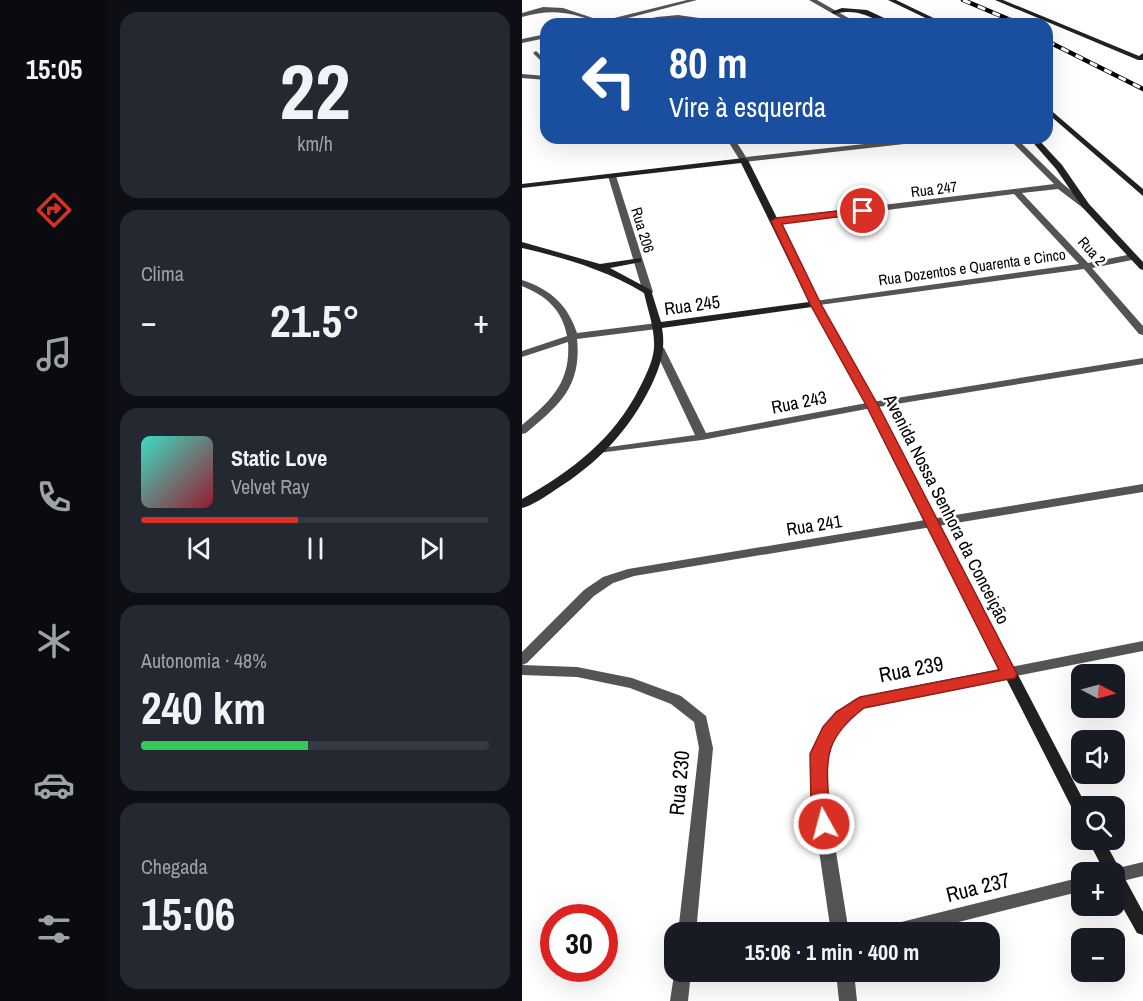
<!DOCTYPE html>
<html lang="pt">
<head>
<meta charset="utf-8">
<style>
  body { margin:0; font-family:"Archivo Narrow",sans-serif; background:#242831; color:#f1f3f6; height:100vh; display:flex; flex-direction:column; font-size:22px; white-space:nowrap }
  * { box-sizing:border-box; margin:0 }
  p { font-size:20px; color:#9ea1a6 }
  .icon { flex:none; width:33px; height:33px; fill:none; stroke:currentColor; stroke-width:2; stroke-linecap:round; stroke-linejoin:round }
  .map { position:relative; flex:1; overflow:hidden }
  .drawer { display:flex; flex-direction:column; gap:12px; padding:12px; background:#0d0f14; width:414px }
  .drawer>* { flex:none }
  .hud { position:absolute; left:18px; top:18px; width:513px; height:126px; border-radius:18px; box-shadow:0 6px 24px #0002; background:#1a4fa0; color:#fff; overflow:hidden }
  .needle { width:39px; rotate:96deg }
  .buttons { position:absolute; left:549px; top:664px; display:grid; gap:12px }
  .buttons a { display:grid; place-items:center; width:54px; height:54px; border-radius:12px; background:#171b24; box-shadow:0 6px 24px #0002; font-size:30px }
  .speed { position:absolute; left:18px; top:904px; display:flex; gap:12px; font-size:30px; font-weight:700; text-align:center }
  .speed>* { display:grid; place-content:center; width:78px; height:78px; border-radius:50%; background:#171b24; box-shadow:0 6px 24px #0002; line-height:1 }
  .speed .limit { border:9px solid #d22; background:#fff; color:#111 }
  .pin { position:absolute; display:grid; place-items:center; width:51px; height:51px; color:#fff; margin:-26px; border:3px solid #fff; border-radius:50%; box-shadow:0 2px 6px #0007 }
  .me { position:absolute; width:66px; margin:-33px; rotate:353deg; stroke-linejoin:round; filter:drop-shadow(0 0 4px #0008) }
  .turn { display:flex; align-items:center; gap:21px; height:126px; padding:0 30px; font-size:27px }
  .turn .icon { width:78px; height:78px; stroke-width:2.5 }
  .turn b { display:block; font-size:42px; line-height:51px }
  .big { font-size:45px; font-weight:700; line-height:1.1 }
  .drawer .widget { flex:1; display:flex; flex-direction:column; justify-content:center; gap:9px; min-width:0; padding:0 21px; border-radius:18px; background:#242831 }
  .drawer .dial { align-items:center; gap:0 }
  .dial b { font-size:78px; line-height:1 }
  .song { display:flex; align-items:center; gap:18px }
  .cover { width:72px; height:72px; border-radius:9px; background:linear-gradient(135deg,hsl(170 70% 55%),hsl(350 70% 35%)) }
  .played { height:6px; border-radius:3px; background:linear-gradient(90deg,#d93025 45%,#363941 45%) }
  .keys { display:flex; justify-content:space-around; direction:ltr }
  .heat { display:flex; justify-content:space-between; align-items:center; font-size:33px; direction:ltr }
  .charge { height:9px; border-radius:4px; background:linear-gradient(90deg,#34c759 48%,#363941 0) }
  .trip { position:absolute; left:142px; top:922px; width:336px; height:60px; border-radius:18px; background:#171b24; box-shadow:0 6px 24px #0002; font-weight:700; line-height:60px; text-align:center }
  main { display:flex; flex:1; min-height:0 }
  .tabs { display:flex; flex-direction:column; width:108px; justify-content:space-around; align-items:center; background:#090b0e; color:#9ea1a6 }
  .tabs .icon { width:42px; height:42px }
  .tabs .on { color:#d93025 }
  .tabs b { font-size:27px; color:#f1f3f6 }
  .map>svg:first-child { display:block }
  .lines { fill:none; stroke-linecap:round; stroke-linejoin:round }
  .street { fill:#545454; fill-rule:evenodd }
  .secondary { fill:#212121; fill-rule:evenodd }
  .rail-casing { stroke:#000; stroke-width:4.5 }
  .rail { stroke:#fff; stroke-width:3; stroke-dasharray:8; stroke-linecap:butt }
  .route { fill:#d93025; stroke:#8d1f18; stroke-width:1.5 }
  .labels { text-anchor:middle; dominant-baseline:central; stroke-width:5; stroke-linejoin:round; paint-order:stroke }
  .far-street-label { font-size:15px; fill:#000; stroke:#fff }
  .street-label { font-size:18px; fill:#000; stroke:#fff }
  .near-street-label { font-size:21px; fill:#000; stroke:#fff }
</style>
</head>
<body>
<main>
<nav class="tabs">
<b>15:05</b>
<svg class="icon on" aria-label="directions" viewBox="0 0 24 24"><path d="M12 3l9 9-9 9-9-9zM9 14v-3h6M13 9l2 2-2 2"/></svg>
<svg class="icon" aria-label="music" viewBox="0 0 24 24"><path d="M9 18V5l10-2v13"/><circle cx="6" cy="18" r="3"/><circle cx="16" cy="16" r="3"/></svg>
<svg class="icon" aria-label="phone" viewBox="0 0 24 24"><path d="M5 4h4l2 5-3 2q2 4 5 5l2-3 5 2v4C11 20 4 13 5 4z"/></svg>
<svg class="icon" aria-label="climate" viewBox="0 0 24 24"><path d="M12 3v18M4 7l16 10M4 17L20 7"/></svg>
<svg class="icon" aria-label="car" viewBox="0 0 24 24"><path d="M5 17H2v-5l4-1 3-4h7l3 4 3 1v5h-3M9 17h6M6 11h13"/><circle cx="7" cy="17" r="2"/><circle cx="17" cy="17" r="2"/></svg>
<svg class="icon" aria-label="filters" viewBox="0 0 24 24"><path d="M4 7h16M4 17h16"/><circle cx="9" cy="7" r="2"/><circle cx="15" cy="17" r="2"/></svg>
</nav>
<section class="drawer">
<div class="widget dial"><b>22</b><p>km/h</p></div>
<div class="widget"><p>Clima</p>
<div class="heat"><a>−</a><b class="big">21.5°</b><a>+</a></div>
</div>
<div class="widget">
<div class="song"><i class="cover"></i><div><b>Static Love</b><p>Velvet Ray</p></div></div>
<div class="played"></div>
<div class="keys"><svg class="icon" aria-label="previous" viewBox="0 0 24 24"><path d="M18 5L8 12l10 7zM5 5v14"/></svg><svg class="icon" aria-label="pause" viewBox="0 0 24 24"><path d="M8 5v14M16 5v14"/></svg><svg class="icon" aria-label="next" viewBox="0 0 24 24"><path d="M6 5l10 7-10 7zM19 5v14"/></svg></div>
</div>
<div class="widget"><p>Autonomia · 48%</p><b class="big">240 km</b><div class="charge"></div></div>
<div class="widget"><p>Chegada</p><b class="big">15:06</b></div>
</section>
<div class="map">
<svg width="621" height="1001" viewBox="0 0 621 1001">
  <rect width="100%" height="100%" fill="#fff"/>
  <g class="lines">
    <path class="street" d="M 165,0 L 175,0 L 83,24 L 72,24 L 73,22 C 48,11 27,9 0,17 L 0,13 L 21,7 L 41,8 L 80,21 Z
      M 287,0 L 295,0 L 337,24 L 329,24 Z
      M 156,15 L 177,18 L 186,24 L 156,19 L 103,24 L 135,17 Z
      M 24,34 L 24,38 L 0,43 L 0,39 Z
      M 14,51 L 24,60 L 24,66 L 11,53 Z
      M 0,74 L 24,76 L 24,80 L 0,78 Z
      M 204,138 L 212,138 L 224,157 L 397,138 L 422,138 L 418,140 L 222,162 L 219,162 Z
      M 486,138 L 494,138 L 541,184 L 568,206 L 561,208 L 536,189 L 500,193 L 566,263 L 610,254 L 615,257 L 610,260 L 570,268 L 621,326 L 621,335 L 617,334 L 562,269 L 290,306 L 290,302 L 293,301 L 557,264 L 492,194 L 254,224 L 250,221 L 254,218 L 532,184 Z
      M 87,174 L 94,176 L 131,292 L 129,294 L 123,294 L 121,292 L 86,176 Z
      M 0,280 C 28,289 46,305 55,333 L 135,323 L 140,326 L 135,329 L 55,339 C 60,387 36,406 4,433 L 0,434 L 0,425 C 28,402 49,383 46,342 L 0,357 L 0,351 L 45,336 C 40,309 24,296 0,286 Z
      M 137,345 L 142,348 L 184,433 L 350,402 L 621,358 L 621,364 L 350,408 L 180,440 L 76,453 L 74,451 L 80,448 L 173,435 L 132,348 Z
      M 621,484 L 621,492 L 112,576 L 91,583 L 72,596 L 5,663 L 0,665 L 0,652 L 62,590 L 81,577 L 106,569 Z
      M 621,641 L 621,651 L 371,700 L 342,707 L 325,720 L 313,735 L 304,754 L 306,802 L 327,933 L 309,933 L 290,802 L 290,754 L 302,728 L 315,712 L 333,699 L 371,690 Z
      M 0,665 L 55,667 L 110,678 L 159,696 L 184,716 L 191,748 L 174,933 L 156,933 L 177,748 L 172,722 L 149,704 L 108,688 L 55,677 L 0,675 Z
      M 621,862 L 621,876 L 592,883 L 592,873 L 585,873 L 592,869 Z
      M 560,877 L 560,891 L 393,933 L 354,933 L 357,928 L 363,926 Z
      M 153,968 L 153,972 L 169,972 L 166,1001 L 148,1001 Z
      M 314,972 L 332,972 L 335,1001 L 317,1001 Z"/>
    <path class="secondary" d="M 366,0 L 374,0 L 424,24 L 416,24 Z
      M 473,0 L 481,0 L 617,56 L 621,53 L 621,60 L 616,60 Z
      M 320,8 L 345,10 L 375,24 C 351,24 342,6 312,14 L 309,12 Z
      M 525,107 L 621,189 L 621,196 L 525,113 Z
      M 507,138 L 515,138 L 540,165 L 567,204 L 621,262 L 621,270 L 618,269 L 561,208 L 534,169 Z
      M 222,158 L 226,160 L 298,304 L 355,405 L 565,807 L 560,807 L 560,818 L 554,816 L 345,405 L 290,307 L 140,328 C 144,350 138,367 129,386 C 107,431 75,464 33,490 C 23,497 11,505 0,508 L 0,499 C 50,471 92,439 118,387 C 124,375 131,361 132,348 C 133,329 126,311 122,293 C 84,270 43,258 0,248 L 0,242 L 78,264 L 119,258 L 119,262 L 88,268 L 129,290 L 139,322 L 287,302 L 219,163 L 0,188 L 0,184 Z
      M 566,840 L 582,840 L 621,912 L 621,935 L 615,933 L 592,892 L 592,873 L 583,873 Z"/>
    <defs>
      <path id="rail" d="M 441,0 L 498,24
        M 525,41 L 621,89"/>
    </defs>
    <use href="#rail" class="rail-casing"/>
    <use href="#rail" class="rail"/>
  </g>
  <path class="route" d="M 341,208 L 346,211 L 345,213 L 260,224 L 299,304 L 356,405 L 495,674 L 493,678 L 487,679 L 342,708 C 304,737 303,756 307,802 C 308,811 312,821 308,829 L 302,832 L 295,829 L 289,802 L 288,754 L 301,727 L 314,712 L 338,697 L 477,670 L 344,405 L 288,304 L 249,221 L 254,218 Z"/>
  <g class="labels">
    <g class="far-street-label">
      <text transform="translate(412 189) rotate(-7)">Rua 247</text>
      <text transform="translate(121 230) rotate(73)">Rua 206</text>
      <text transform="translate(570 251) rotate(48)">Rua 2</text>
      <text transform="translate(450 267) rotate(-8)">Rua Dozentos e Quarenta e Cinco</text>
    </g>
    <g class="street-label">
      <text transform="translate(170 305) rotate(-8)">Rua 245</text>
      <text transform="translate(277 402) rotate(-11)">Rua 243</text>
      <text transform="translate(425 509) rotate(63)">Avenida Nossa Senhora da Conceição</text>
      <text transform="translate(292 525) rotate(-9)">Rua 241</text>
    </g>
    <g class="near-street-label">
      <text transform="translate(389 669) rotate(-11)">Rua 239</text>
      <text transform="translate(157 783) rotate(-85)">Rua 230</text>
      <text transform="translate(456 887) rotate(-14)">Rua 237</text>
    </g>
  </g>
</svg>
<div class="buttons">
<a><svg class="needle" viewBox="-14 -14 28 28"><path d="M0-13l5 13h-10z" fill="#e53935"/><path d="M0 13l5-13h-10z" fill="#9ea1a6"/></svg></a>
<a><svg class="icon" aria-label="sound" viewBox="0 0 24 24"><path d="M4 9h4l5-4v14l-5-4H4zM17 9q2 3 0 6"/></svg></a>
<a><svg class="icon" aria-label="search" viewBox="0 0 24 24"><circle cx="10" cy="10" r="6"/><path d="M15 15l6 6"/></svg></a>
<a>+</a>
<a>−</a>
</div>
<div class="speed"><div class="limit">30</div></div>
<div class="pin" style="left:341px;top:211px;background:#d93025"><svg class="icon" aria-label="arrive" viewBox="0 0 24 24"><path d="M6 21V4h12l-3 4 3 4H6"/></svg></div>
<svg class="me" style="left:302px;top:824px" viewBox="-20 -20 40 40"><circle r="17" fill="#d93025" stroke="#fff" stroke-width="3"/><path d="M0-11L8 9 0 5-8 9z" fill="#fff"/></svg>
<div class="trip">15:06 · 1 min · 400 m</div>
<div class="hud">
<div class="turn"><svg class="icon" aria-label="left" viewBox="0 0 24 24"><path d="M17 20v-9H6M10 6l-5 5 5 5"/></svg><div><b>80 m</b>Vire à esquerda</div></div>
</div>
</div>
</main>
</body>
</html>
